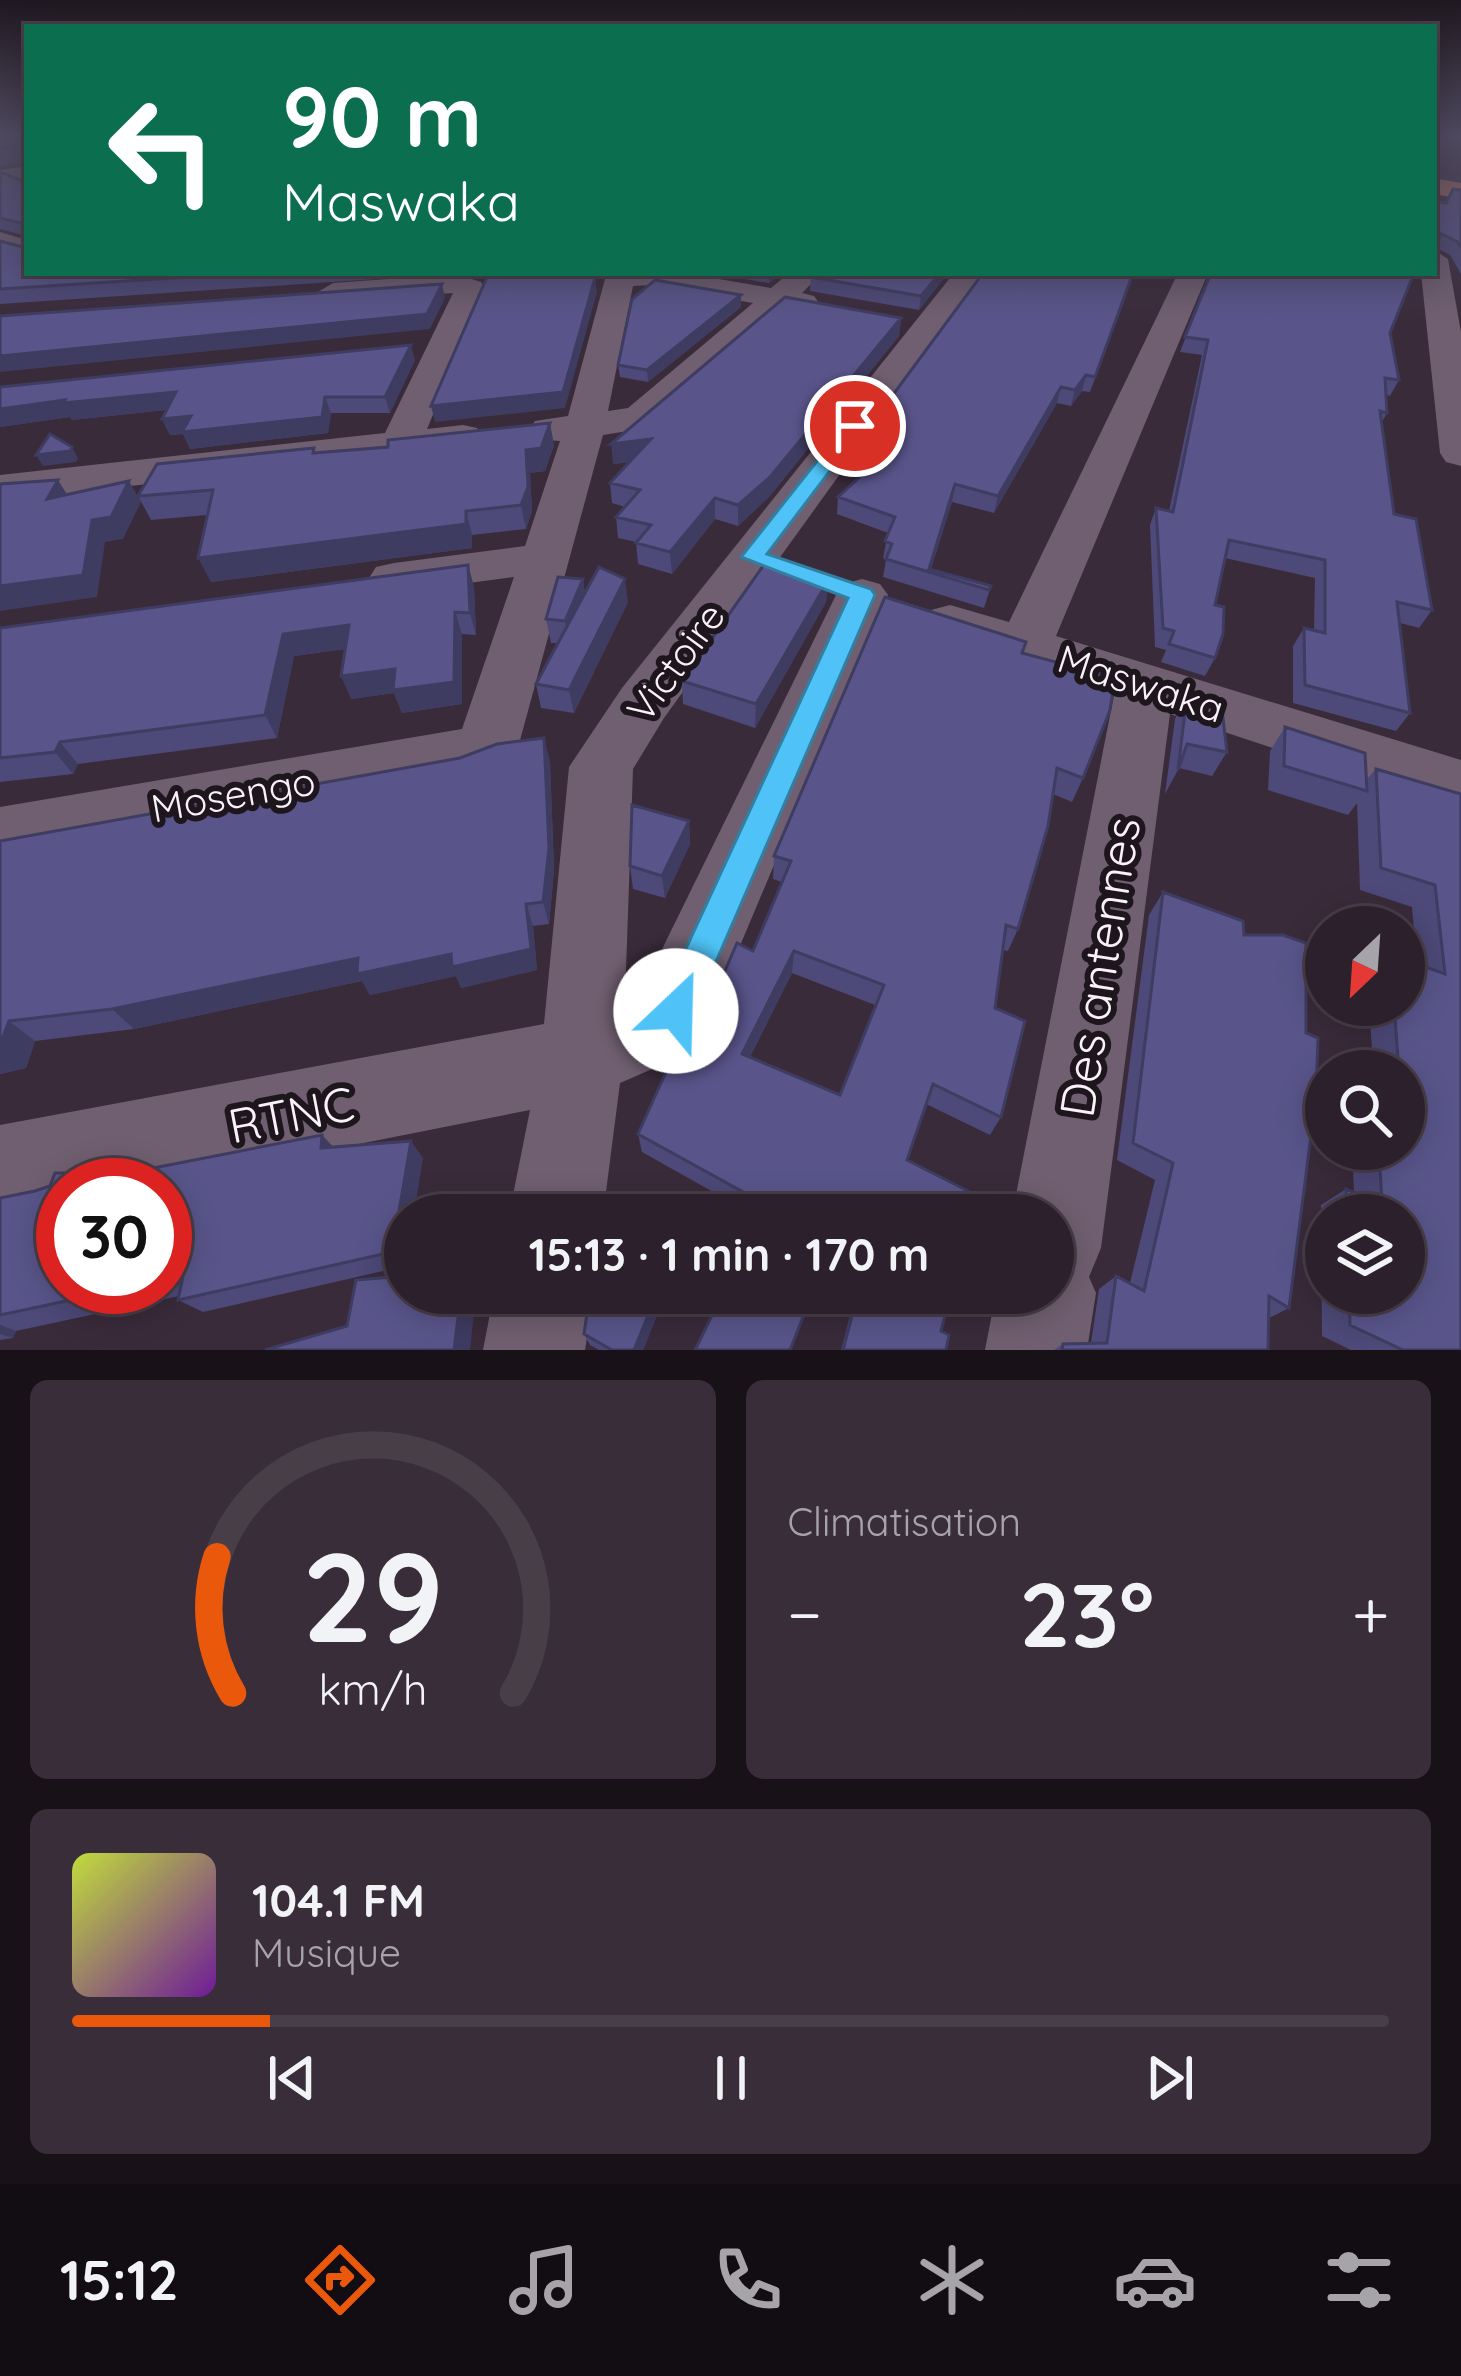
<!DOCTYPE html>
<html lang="fr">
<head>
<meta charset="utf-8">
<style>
  body { margin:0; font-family:Quicksand,sans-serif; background:#382d38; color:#f1f3f6; height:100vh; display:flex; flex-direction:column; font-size:45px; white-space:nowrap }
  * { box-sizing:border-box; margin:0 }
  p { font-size:39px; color:#a6a3a9 }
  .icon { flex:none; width:66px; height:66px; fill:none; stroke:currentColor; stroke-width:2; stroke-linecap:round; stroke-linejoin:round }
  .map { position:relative; height:1350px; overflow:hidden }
  .side { display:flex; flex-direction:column; gap:30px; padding:30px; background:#181218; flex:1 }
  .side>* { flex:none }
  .hud { position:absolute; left:24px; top:24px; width:1413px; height:252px; border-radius:0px; box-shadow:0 6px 30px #0003,0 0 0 3px #483e48; background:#0b6e4f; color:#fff; overflow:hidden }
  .needle { width:78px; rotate:205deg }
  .fabs { position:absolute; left:1305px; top:906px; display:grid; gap:24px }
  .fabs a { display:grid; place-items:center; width:120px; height:120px; border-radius:50%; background:#2c202c; box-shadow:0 6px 30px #0003,0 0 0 3px #483e48; font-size:60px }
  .speed { position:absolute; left:36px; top:1158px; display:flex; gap:24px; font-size:60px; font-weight:700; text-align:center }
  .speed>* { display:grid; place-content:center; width:156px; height:156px; border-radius:50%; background:#2c202c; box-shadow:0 6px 30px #0003,0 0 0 3px #483e48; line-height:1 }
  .speed .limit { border:18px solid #d22; background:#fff; color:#111 }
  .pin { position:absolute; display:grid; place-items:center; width:102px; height:102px; color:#fff; margin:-51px; border:6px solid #fff; border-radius:50%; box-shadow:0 3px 12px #0007 }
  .me { position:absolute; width:132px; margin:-66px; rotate:24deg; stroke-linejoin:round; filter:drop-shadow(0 0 9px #0008) }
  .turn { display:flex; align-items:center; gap:42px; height:252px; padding:0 60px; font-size:54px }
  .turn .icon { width:156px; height:156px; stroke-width:2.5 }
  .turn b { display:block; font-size:84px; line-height:102px }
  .big { font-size:90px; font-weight:800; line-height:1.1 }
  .side .widget { flex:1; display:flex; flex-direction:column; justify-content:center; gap:18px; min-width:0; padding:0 42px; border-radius:18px; background:#382d38 }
  .side .dial { align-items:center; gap:0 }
  .dial svg { height:312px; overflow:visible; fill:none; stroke:#483e48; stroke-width:7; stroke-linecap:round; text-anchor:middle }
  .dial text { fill:#f1f3f6; stroke:none }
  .song { display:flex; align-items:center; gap:36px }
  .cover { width:144px; height:144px; border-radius:18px; background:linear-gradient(135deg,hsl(70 70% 55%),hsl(280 70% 35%)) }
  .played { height:12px; border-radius:6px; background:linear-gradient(90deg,#ea580c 15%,#483e48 15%) }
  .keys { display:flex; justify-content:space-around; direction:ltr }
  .heat { display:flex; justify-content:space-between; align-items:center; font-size:66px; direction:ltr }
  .side .tiles { flex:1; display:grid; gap:30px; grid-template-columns:1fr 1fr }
  .widget:last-child { grid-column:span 2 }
  .trip { position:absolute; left:384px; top:1194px; width:690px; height:120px; border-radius:60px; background:#2c202c; box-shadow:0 6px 30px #0003,0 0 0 3px #483e48; font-weight:800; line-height:120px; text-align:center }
  .tabs { display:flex; height:192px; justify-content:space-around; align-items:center; background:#120d12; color:#a6a3a9 }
  .tabs .icon { width:84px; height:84px }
  .tabs .current { color:#ea580c }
  .tabs b { font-size:54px; color:#f1f3f6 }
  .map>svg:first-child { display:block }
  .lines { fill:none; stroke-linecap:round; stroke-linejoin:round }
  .minor { fill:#705f70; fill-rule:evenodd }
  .highway { fill:#c57760; fill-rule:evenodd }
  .wall { fill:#4d4978; fill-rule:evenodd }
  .shaded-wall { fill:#3e3c61 }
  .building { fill:#59558b; stroke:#3e3c61; stroke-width:3; fill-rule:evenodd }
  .route { fill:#4fc3f7; stroke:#337fa1; stroke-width:3 }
  .labels { text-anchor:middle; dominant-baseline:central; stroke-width:12; stroke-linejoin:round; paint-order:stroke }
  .street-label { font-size:39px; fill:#faf0fa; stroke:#1d161d }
  .near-street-label { font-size:48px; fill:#faf0fa; stroke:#1d161d }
</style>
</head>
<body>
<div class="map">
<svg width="1461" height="1350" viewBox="0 0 1461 1350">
  <rect width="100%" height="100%" fill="#3a2b3a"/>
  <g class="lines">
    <path class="minor" d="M 27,166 L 27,180 L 0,184 L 0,170 Z
      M 0,232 L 27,240 L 27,257 L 0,249 Z
      M 1434,250 L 1448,259 L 1461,332 L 1461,466 L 1446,462 L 1440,453 L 1421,273 L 1434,273 Z
      M 600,273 L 684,273 L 771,288 L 789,273 L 822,273 L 802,293 L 814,296 L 819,303 L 814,310 L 784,309 L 653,427 L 603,435 L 519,744 L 510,760 L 467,777 L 0,863 L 0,807 L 462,729 L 514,577 L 394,593 L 376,589 L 369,578 L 376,567 L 394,563 L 525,546 L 560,441 L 535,439 L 529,430 L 535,421 L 568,416 L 605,279 ZM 650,285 L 753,303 L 628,408 L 608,411 L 633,286 Z
      M 954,273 L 985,273 L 664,718 L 633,769 L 625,999 L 640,994 L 836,595 L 844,584 L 862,579 L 880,584 L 888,595 L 696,1050 L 620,1083 L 603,1215 L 509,1215 L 530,1110 L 152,1185 L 63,1185 L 63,1203 L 0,1215 L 0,1125 L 544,1024 L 569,767 L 622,688 Z
      M 1178,273 L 1208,273 L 1056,636 L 1461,760 L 1461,810 L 1170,714 L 1101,1248 L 1089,1277 L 1096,1293 L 1087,1350 L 985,1350 L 996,1293 L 1053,1293 L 1053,1215 L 1012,1215 L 1114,695 L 931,634 L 923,622 L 931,610 L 950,605 L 1009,622 Z
      M 456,274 L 481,282 L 485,289 L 427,429 L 463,425 L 477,428 L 483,437 L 477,446 L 0,501 L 0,475 L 385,433 L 453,293 L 333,301 L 318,292 L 333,283 Z
      M 494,1293 L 594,1293 L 585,1350 L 483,1350 Z"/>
    <path class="highway" d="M 1434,178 L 1461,183 L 1461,199 L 1434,194 Z"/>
  </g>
  <path class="wall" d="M 0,172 L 27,183 L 27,273 L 468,273 L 0,304 L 0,241 L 23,247 L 23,235 L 0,229 Z
    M 1461,190 L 1461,274 L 1450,255 L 1437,248 L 1434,257 L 1434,201 L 1446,203 Z
    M 708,273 L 783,273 L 769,283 Z
    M 815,273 L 948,273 L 919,310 L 810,291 L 811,277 Z
    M 1134,273 L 1090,392 L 1082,391 L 1071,406 L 1057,403 L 994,513 L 952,502 L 931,569 L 991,586 L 984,608 L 883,577 L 886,560 L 883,558 L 888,533 L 837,514 L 838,497 L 875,463 L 856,459 L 858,442 Z
    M 1211,273 L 1390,333 L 1399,380 L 1390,396 L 1386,395 L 1387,413 L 1382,422 L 1394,514 L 1432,610 L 1419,628 L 1400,623 L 1410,713 L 1396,731 L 1293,703 L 1293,646 L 1304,628 L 1314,630 L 1315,578 L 1225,558 L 1215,605 L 1215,658 L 1205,676 L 1161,662 L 1166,650 L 1155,647 L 1150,525 L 1156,508 L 1169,511 L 1202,355 L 1180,352 Z
    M 741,295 L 741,307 L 648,382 L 620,377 L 618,365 Z
    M 901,318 L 899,336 L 769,497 L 738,526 L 715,519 L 672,574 L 638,564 L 636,542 L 618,538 L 616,517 L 625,507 L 612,503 L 610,483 L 630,462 L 613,464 Z
    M 415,360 L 390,413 L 331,413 L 328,433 L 190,449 L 183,434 L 170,435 L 162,419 L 166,410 L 72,420 L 70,417 L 0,427 L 0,387 Z
    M 554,445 L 545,471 L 530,473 L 532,511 L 526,529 L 472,535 L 472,548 L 211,582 L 207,515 L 151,520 L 138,496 L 316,453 Z
    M 468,565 L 474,587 L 476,635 L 462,634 L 462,704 L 402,713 L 394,693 L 351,699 L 345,649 L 294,656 L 277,738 L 78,764 L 73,774 L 0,782 L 0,628 Z
    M 583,579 L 585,594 L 628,602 L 574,713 L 541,708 L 536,684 L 558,643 L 551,643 L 546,619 Z
    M 829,579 L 826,602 L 755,728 L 683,704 L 682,681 Z
    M 1022,653 L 1083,778 L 1072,802 L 1053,794 L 1018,929 L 1008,951 L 1003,950 L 995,1008 L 1001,1117 L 990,1135 L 926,1104 L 907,1160 L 971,1215 L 754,1215 L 642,1152 L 638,1134 L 699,1031 L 753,951 L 782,882 L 773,879 L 774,856 ZM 792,973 L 875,1005 L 840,1095 L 750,1057 Z
    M 1187,695 L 1200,705 L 1227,752 L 1212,776 L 1179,768 L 1165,794 L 1175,719 Z
    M 1285,727 L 1366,780 L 1376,769 L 1461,794 L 1461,1350 L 1351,1350 L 1322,1336 L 1321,1205 L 1346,1189 L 1354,1192 L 1352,1149 L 1404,1149 L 1404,1071 L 1364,1071 L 1373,1065 L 1369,1005 L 1404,1005 L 1417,964 L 1412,907 L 1360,890 L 1357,803 L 1348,815 L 1268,790 L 1270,751 ZM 1326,1215 L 1404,1215 L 1404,1293 L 1326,1293 Z
    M 550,761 L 554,870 L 549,924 L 533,926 L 537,970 L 461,988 L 456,976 L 370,995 L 362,981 L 134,1029 L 35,1041 L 26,1068 L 0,1074 L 0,841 Z
    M 689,821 L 690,844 L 665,898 L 633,889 L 630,866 Z
    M 1163,892 L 1289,1308 L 1269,1318 L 1268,1350 L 1054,1350 L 1063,1344 L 1091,1343 L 1099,1289 L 1116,1276 L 1130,1283 L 1155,1180 L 1117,1160 L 1149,915 Z
    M 333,1147 L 423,1158 L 405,1215 L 405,1266 L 203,1312 L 178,1300 L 179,1296 L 16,1331 L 13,1338 L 0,1340 L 0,1198 L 128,1173 ZM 165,1185 L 165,1287 L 63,1287 Z
    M 590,1293 L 666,1293 L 643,1350 L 599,1350 L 590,1345 L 584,1334 Z
    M 856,1293 L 951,1293 L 941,1331 L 946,1350 L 841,1350 Z"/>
  <path class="shaded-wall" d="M 4,135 L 27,135 L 27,141 L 0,148 L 0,136 Z
    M 27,150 L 27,162 L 0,167 L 0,155 Z
    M 769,273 L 783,273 L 769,283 Z
    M 940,273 L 948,273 L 919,310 L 921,296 Z
    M 595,278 L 597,292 L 565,408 L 435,422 L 431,406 Z
    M 442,284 L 445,298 L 430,329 L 0,372 L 0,356 Z
    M 741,295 L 741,307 L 648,382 L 647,370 Z
    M 901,318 L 899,336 L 769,497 L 738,526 L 738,505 Z
    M 411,345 L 415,360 L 390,413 L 385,397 Z
    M 1086,375 L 1082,391 L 1071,406 L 1075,390 Z
    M 1061,387 L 1057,403 L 994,513 L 998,496 Z
    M 176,392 L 183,408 L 72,420 L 70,417 L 0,427 L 0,409 L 65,400 Z
    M 325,397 L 331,413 L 328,433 L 190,449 L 183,434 L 170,435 L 162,419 Z
    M 550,423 L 554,445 L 545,471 L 530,473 L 532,511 L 526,529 L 521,505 L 526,450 Z
    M 651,439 L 653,460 L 613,464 L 611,444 Z
    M 72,447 L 78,458 L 76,462 L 43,466 L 36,455 Z
    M 58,480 L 71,501 L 47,499 Z
    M 129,481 L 141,502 L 123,539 L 105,542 L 97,597 L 0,611 L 0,586 L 92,520 Z
    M 955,484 L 952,502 L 930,572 L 929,572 Z
    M 715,498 L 715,519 L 672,574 L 670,552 Z
    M 466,511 L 472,535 L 472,548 L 211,582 L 198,558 Z
    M 468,565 L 474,587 L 476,635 L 470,613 Z
    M 583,579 L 586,602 L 569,644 L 565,621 Z
    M 625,579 L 628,602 L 574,713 L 569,690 Z
    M 829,579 L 826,602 L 755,728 L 756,704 Z
    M 455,612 L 462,634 L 462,704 L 402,713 L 394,693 L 351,699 L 341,676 Z
    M 349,625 L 358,647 L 294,656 L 277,738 L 265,715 L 283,634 Z
    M 544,738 L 550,761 L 554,870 L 549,924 L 543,902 Z
    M 60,742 L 78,764 L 73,774 L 55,752 Z
    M 689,821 L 690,844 L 665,898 L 662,876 Z
    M 526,904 L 533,926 L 537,970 L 461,988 L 456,976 L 370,995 L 362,981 L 134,1029 L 112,1009 Z
    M 794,951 L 792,973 L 741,1074 L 742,1054 Z
    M 9,1021 L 35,1041 L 26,1068 L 0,1074 L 0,1045 Z
    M 322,1135 L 339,1153 L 321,1148 Z
    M 411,1141 L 423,1158 L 414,1215 L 405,1215 L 405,1265 L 392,1252 Z
    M 461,1293 L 476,1293 L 470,1350 L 454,1350 Z
    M 657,1293 L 666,1293 L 643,1350 L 634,1350 Z
    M 0,1325 L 16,1331 L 13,1338 L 0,1334 Z"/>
  <path class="building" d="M 25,135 L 27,135 L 27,150 L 0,155 L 0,152 L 25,148 Z
    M 0,172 L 27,183 L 27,273 L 252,273 L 0,289 L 0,241 L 23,247 L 24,224 L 0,218 Z
    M 1453,189 L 1461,190 L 1461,248 L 1458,242 L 1440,233 L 1437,252 L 1434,251 L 1434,201 L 1446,203 Z
    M 484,273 L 594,273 L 595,278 L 563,392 L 431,406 L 487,277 Z
    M 815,273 L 940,273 L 921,296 L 811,277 Z
    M 983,273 L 1133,273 L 1095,377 L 1086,375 L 1075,390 L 1061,387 L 998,496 L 955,484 L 929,569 L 991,586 L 989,590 L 886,559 L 892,544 L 885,541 L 895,517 L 838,497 L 890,449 L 858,442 Z
    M 1211,273 L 1414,273 L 1390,333 L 1399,380 L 1385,378 L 1387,413 L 1380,411 L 1394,514 L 1416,519 L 1432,610 L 1397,602 L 1410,713 L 1305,685 L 1304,628 L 1325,633 L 1325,560 L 1229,540 L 1215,605 L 1224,607 L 1223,634 L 1215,658 L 1169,644 L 1174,631 L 1163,628 L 1156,508 L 1173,512 L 1208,340 L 1185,337 Z
    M 655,280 L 741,295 L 647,370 L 618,365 L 632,299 Z
    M 442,284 L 427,314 L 0,356 L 0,316 Z
    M 785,297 L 901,318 L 770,477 L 738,505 L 715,498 L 670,552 L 636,543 L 651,525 L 616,517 L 640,490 L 610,483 L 651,439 L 611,444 Z
    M 411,345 L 385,397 L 325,397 L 322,417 L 182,432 L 191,416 L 162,419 L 176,392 L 63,403 L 65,400 L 0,409 L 0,387 Z
    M 550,423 L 541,448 L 526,450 L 528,487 L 521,505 L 466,511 L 466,524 L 198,558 L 213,490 L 138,496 L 157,464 L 314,448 L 313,453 L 388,447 L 388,440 Z
    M 50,434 L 72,447 L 70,451 L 36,455 Z
    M 58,480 L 47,499 L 129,481 L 111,517 L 92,520 L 83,575 L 0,586 L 0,484 Z
    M 768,559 L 829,579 L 756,704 L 682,681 Z
    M 468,565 L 470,613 L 455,612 L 454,682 L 393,690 L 395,669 L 341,676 L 349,625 L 283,634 L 265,715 L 60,742 L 55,752 L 0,758 L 0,628 Z
    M 599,567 L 625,579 L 569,690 L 536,684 Z
    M 558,577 L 583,579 L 565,621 L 546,619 Z
    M 885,597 L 1026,642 L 1022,653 L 1115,678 L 1110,710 L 1083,778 L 1057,768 L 1048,826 L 1018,929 L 1006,925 L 995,1008 L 1025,1021 L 1001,1117 L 933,1084 L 907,1160 L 976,1195 L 971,1215 L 785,1215 L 638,1134 L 680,1041 L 699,1031 L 737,943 L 753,951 L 791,861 L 774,856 ZM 794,951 L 884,985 L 840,1095 L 742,1054 Z
    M 1187,695 L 1202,700 L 1200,705 L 1222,710 L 1227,752 L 1187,744 L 1178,770 Z
    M 1285,727 L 1365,753 L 1367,791 L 1284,766 Z
    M 544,738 L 549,848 L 543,902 L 526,904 L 531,949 L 452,967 L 451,954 L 357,974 L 358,958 L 112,1009 L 9,1021 L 0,1045 L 0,841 L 460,758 L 497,744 Z
    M 1376,769 L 1461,794 L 1461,1350 L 1403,1350 L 1350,1325 L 1349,1293 L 1404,1293 L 1404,1215 L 1347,1215 L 1346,1189 L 1382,1204 L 1379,1149 L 1404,1149 L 1404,1071 L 1399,1071 L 1394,1005 L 1404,1005 L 1404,959 L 1445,974 L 1435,885 L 1381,868 Z
    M 632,805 L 689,821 L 662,876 L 630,866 Z
    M 1163,892 L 1243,921 L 1244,935 L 1283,935 L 1306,943 L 1306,1033 L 1318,1038 L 1316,1096 L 1289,1308 L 1269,1296 L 1268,1350 L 1062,1350 L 1063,1344 L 1107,1343 L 1116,1276 L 1144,1291 L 1173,1163 L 1133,1143 Z
    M 1374,1063 L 1394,1071 L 1375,1071 Z
    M 322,1135 L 321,1148 L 411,1141 L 392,1252 L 178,1300 L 183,1276 L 165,1280 L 165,1185 L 63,1185 L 63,1287 L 132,1287 L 0,1315 L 0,1198 L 35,1191 L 50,1186 L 55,1173 L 128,1173 Z
    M 405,1276 L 405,1293 L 461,1293 L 454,1350 L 265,1350 L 347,1326 L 356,1280 Z
    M 590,1293 L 657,1293 L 634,1350 L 612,1350 L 584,1334 Z
    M 723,1293 L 795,1293 L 809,1302 L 790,1350 L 695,1350 Z
    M 858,1293 L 951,1293 L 941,1331 L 949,1335 L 946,1350 L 843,1350 Z"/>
  <linearGradient id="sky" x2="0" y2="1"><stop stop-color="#201820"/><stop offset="0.42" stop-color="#4f4a60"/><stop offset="1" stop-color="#4f4a60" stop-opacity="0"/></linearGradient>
  <rect width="1461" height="324" fill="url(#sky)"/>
  <path class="route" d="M 848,422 L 864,426 L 767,554 L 871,589 L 875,595 L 689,1024 L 676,1029 L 662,1024 L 657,1011 L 848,598 L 741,557 Z"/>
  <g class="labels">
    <g class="street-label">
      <text transform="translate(675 662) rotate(-54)">Victoire</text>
      <text transform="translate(1141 683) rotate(18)">Maswaka</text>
      <text transform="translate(233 794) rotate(-10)">Mosengo</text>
    </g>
    <g class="near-street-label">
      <text transform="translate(1099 967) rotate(-81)">Des antennes</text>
      <text transform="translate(291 1114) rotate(-11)">RTNC</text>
    </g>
  </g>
</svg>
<div class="fabs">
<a><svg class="needle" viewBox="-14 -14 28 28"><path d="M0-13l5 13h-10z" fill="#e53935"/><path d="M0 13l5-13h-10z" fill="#a6a3a9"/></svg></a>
<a><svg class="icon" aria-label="search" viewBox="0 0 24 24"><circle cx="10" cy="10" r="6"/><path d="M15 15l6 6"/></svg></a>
<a><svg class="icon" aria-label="layers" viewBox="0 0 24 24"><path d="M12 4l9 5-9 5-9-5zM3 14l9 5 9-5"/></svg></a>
</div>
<div class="speed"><div class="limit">30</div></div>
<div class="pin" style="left:855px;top:426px;background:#d93025"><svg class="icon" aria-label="arrive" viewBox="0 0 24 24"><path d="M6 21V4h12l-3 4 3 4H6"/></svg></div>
<svg class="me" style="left:676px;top:1011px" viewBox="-20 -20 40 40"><circle r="19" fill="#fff"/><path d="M0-13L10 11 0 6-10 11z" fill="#4fc3f7"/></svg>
<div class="trip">15:13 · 1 min · 170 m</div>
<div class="hud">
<div class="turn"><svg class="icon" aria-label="left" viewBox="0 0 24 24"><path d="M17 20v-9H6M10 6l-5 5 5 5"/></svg><div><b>90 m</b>Maswaka</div></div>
</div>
</div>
<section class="side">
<div class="tiles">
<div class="widget dial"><svg viewBox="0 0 100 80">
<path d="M14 69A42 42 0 1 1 86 69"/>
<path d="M14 69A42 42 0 0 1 10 34" stroke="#ea580c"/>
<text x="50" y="56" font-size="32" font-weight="700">29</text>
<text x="50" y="72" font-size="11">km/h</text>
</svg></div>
<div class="widget"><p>Climatisation</p>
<div class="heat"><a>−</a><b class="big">23°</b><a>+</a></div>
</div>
<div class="widget">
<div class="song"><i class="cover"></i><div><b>104.1 FM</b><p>Musique</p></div></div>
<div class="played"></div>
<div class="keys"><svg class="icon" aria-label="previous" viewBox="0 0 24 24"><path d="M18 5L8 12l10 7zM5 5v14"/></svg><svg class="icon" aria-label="pause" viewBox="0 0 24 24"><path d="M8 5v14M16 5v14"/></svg><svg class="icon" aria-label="next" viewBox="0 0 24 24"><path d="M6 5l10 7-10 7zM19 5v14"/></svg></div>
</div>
</div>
</section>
<nav class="tabs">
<b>15:12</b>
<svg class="icon current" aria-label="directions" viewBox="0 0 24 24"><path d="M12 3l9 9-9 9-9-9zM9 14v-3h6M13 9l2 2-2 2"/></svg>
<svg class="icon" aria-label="music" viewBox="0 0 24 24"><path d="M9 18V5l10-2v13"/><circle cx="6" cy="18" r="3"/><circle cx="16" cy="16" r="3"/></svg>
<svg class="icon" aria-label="phone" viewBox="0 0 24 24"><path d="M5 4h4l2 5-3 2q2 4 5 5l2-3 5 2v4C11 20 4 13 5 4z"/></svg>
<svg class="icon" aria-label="climate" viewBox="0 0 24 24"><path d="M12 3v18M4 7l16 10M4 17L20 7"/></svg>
<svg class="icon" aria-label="car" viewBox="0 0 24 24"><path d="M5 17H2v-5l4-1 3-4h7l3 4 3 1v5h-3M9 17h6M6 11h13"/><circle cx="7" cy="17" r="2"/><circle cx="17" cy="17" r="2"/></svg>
<svg class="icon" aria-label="filters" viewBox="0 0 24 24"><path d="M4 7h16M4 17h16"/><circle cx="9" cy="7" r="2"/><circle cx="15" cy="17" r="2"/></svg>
</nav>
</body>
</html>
